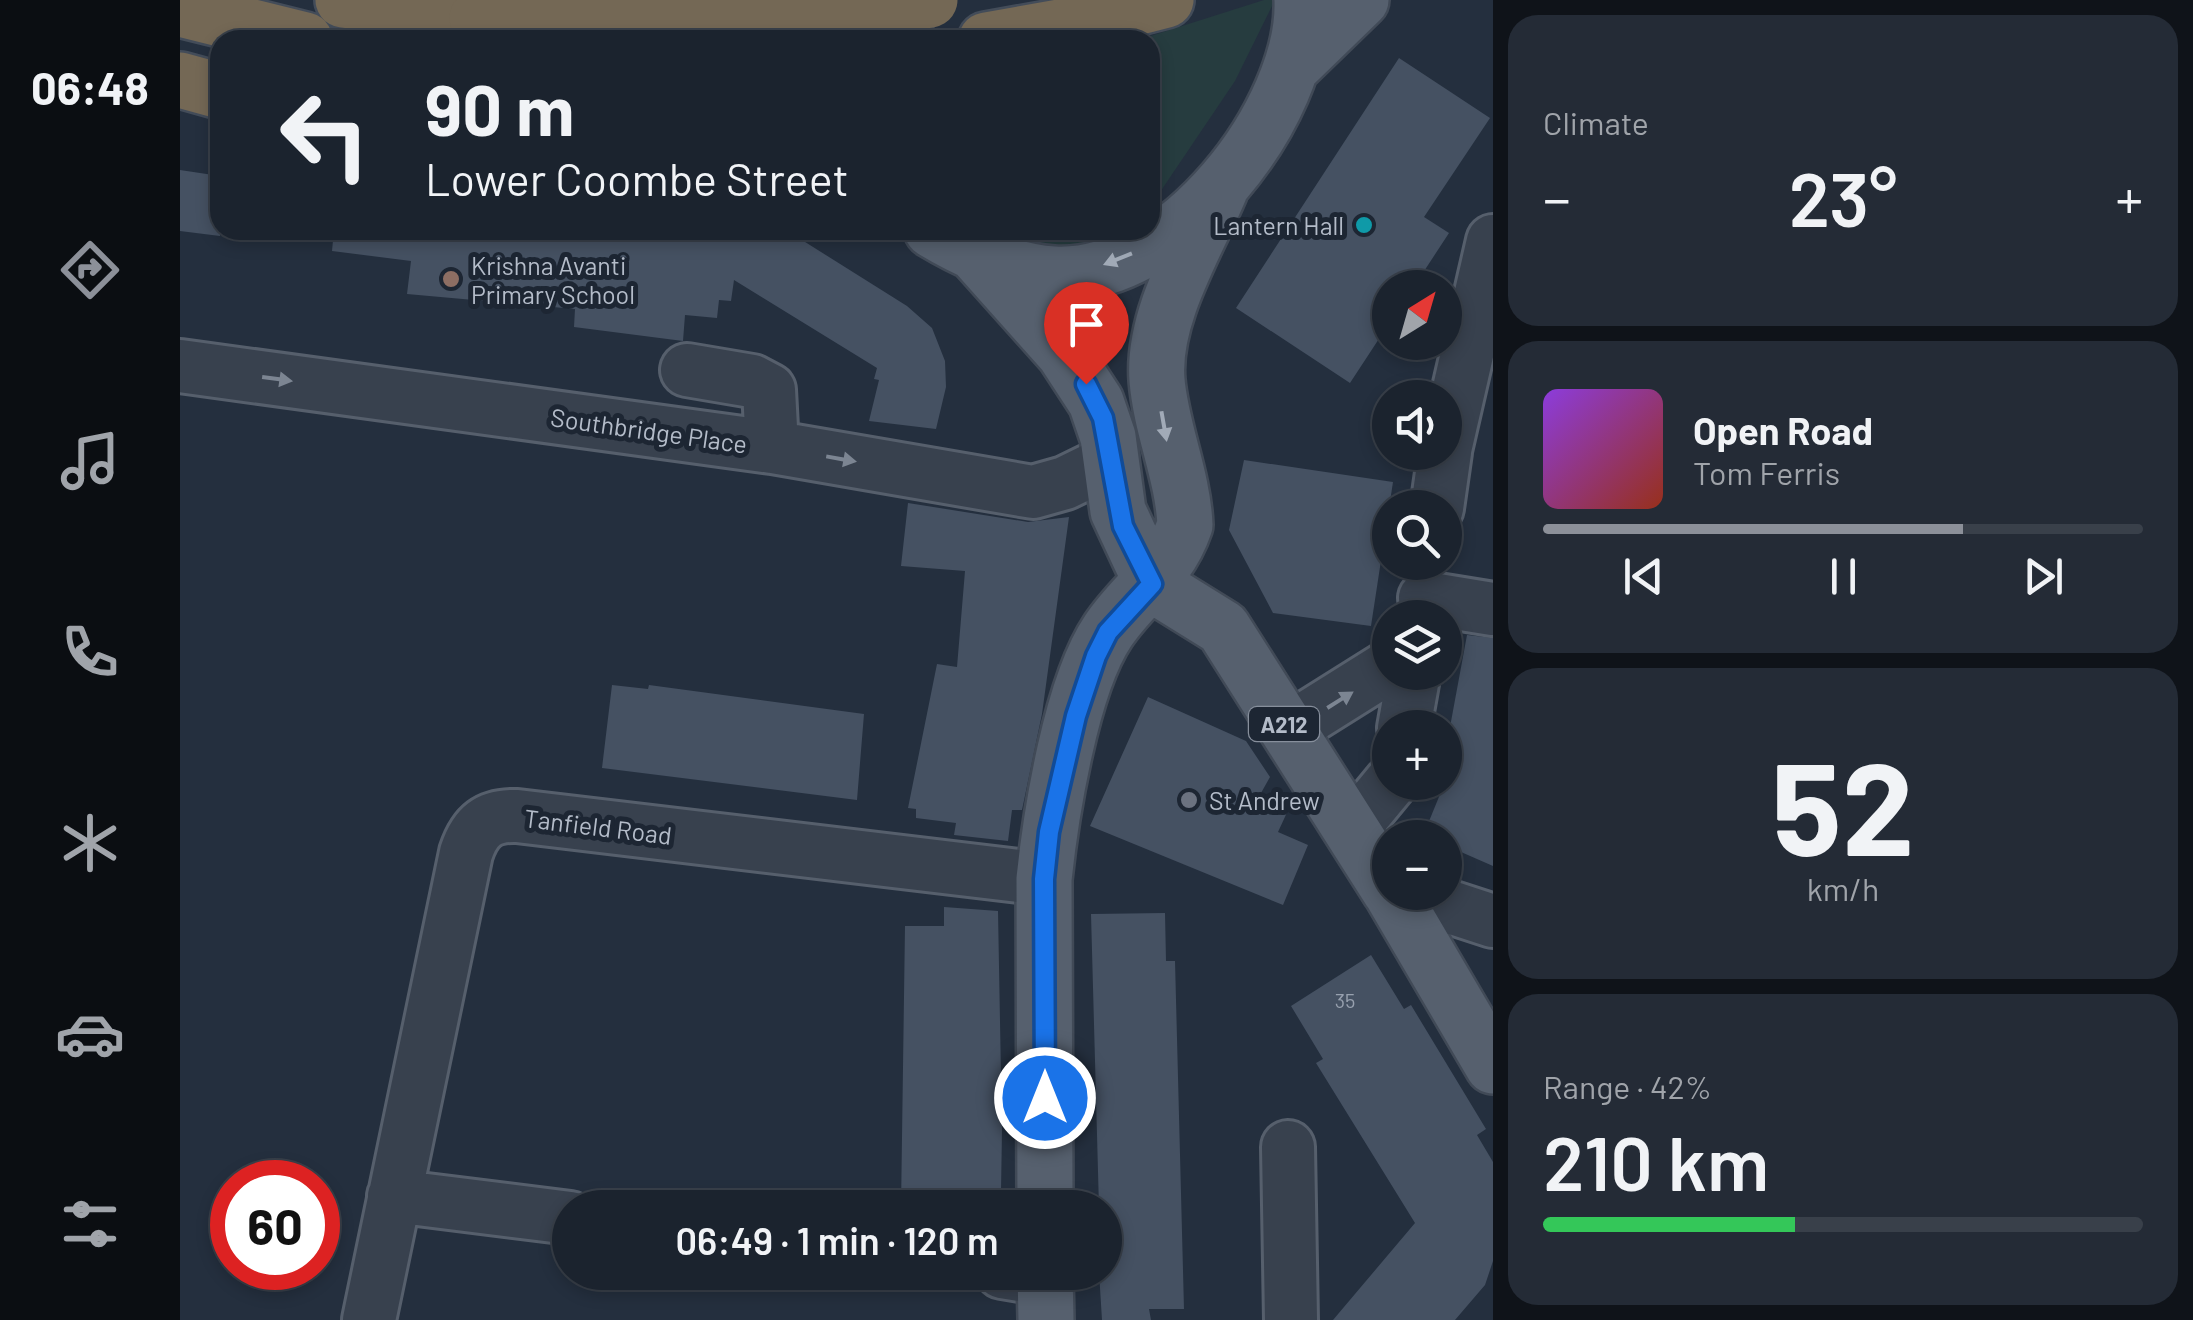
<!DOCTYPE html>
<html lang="en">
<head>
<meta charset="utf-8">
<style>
  body { margin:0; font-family:Barlow,sans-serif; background:#242b36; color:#f1f3f6; height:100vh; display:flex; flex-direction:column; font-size:38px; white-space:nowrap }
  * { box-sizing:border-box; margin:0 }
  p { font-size:32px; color:#a0a4aa }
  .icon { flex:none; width:55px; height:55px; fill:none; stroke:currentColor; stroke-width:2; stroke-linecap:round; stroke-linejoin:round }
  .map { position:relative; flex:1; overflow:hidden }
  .details { display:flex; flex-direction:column; gap:15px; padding:15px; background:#0f1319; width:700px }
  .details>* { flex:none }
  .top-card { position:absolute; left:30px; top:30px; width:950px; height:210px; border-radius:30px; box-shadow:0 5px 15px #0003,0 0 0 2px #39404a; background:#1b232e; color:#f1f3f6; overflow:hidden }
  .needle { width:65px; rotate:37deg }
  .fabs { position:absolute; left:1192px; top:270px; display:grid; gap:20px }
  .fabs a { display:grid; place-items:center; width:90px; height:90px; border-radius:50%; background:#1b232e; box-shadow:0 5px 15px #0003,0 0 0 2px #39404a; font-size:50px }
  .speed { position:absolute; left:30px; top:1160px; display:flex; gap:20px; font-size:50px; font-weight:700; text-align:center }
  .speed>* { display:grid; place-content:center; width:130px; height:130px; border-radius:50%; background:#1b232e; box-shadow:0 5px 15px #0003,0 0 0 2px #39404a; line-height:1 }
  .speed .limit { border:15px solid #d22; background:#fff; color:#111 }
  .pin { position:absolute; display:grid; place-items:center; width:85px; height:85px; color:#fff; margin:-102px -42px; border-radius:50% 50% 50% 0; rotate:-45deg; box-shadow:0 0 10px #0007 }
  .pin .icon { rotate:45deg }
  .me { position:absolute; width:110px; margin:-55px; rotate:0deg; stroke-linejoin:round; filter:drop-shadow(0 0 8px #0008) }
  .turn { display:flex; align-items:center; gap:35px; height:210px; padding:0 50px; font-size:45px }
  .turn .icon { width:130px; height:130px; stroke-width:2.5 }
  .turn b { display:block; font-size:70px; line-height:85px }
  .big { font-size:75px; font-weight:600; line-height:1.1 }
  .details .widget { flex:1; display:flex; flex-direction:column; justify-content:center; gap:15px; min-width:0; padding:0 35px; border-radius:30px; background:#242b36 }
  .details .dial { align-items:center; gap:0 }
  .dial b { font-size:130px; line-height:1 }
  .song { display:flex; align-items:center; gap:30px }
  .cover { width:120px; height:120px; border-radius:15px; background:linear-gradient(135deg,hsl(270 70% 55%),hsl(10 70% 35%)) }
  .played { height:10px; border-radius:5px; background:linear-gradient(90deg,#8c9099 70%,#39404a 70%) }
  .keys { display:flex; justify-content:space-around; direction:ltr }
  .heat { display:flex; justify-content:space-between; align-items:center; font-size:55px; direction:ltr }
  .charge { height:15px; border-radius:8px; background:linear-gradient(90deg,#34c759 42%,#39404a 0) }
  .trip { position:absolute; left:372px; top:1190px; width:570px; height:100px; border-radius:50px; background:#1b232e; box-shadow:0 5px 15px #0003,0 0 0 2px #39404a; font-weight:600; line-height:100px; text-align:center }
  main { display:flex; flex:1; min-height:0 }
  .menu { display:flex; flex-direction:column; width:180px; justify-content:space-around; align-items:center; background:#0b0e12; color:#a0a4aa }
  .menu .icon { width:70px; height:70px }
  .menu .current { color:#8c9099 }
  .menu b { font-size:45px; color:#f1f3f6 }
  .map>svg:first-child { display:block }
  .green { fill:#263c3f }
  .building { fill:#455162 }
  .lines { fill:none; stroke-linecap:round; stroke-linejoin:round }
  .minor-casing { stroke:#565f6c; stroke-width:58 }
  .major-casing { stroke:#414a57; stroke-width:60 }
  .highway-casing { stroke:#434c59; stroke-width:60 }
  .minor { stroke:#38414e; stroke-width:52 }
  .major { stroke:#56606e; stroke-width:55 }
  .highway { stroke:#746855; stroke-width:55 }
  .highway-bridge-casing { stroke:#434c59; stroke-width:60; stroke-linecap:butt }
  .highway-bridge { stroke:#746855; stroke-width:55 }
  .oneway { fill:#a1aab7 }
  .oneway2 { fill:#7c8592 }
  .route-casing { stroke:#114b97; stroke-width:25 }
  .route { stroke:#1a73e8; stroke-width:18 }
  .culture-dot { fill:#0f9aa8; stroke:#1d2633; stroke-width:4 }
  .education-dot { fill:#8d6e63; stroke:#1d2633; stroke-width:4 }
  .worship-dot { fill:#6b7280; stroke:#1d2633; stroke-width:4 }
  .labels { text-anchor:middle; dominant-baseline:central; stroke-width:10; stroke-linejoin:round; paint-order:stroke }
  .number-label { font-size:20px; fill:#98a1af }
  .shield { fill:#1d2633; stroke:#878f9c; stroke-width:2.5 }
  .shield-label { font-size:22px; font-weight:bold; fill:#b4bcc9 }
  .poi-label { font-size:25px; fill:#b4bcc9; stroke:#1d2633; text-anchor:start }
  .street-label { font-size:25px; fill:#b4bcc9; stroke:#1d2633 }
</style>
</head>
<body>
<main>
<nav class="menu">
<b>06:48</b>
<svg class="icon current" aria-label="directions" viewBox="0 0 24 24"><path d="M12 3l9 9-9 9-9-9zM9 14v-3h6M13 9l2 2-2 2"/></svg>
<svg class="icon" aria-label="music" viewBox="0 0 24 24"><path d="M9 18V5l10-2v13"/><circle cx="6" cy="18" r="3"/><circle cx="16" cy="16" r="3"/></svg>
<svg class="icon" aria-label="phone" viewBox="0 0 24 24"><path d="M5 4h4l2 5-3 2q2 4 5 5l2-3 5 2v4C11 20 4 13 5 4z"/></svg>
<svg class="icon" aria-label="climate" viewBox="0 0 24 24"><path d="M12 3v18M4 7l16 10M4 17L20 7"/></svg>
<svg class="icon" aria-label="car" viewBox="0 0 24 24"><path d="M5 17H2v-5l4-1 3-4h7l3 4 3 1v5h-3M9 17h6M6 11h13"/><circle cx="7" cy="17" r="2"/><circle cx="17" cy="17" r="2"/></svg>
<svg class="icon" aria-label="filters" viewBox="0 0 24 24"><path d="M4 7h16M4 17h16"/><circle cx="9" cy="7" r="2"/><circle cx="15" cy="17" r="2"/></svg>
</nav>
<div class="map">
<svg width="1313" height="1320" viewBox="0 0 1313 1320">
  <rect width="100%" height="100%" fill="#242f3e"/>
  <path class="green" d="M 1084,0 L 1095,0 L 1055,81 L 970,207 L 970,40 L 958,40 Z
    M 823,230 L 941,230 C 901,250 863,252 823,230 Z"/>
  <path class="building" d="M 1219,58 L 1310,118 L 1244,217 L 1269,233 L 1233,288 L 1210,288 L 1210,322 L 1170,383 L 1056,308 Z
    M 0,170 L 40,176 L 40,236 L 0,231 Z
    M 154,230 L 508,230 L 569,238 L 570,230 L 606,230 L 727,306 L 752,328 L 765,361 L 766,387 L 756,429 L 689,421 L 699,380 L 694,379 L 697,368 L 554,280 L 551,301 L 539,300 L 537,318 L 505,315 L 503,341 L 394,327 L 395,309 L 227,294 L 231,261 L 152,251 Z
    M 1064,460 L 1213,482 L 1191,626 L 1093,613 L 1049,530 Z
    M 728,503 L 848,522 L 889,517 L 862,714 L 842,810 L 832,810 L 828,841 L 774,835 L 776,823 L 736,818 L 736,809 L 728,808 L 757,664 L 777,667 L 785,571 L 721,566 Z
    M 1287,635 L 1313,638 L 1313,866 L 1265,845 L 1265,838 L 1243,836 L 1265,782 L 1265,754 Z
    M 432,685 L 468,689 L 469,685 L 684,714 L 677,800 L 422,768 Z
    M 968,697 L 1066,741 L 1090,777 L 1081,793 L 1110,806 L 1098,832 L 1128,845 L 1103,905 L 910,826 Z
    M 764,907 L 818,911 L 822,1131 L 821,1191 L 812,1191 L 813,1208 L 721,1208 L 725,926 L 764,926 Z
    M 985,913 L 986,961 L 995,961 L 1004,1309 L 969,1309 L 971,1320 L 922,1320 L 919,1272 L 925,1272 L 925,1208 L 919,1208 L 911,914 Z
    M 1191,955 L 1224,1009 L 1231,1005 L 1306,1129 L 1297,1135 L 1313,1162 L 1313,1261 L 1305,1285 L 1275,1320 L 1153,1320 L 1235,1223 L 1136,1063 L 1143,1059 L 1111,1006 Z"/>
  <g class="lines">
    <defs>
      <path id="minor" d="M 0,366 L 592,447 L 853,492 L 885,483 L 932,460
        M 507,370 L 572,381 L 589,390 L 592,447
        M 1265,450 L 1313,241
        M 1257,508 L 1265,452
        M 1245,598 L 1313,609
        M 1224,728 L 1234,672
        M 1108,730 L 1210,666
        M 1173,828 L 1211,782
        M 1228,920 L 1267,906 L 1313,921
        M 1108,1147 L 1111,1320
        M 214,1196 L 390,1218
        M 822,1272 L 865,1279
        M 189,1320 L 286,853 C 295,826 308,815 337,816 L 864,879"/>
      <path id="major" d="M 1116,63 L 1181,0
        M 752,230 C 787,251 831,271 873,274 C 994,282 1126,112 1122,0
        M 793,251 L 884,353 L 916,402 L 928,437 L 938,511 L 972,584 L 1043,628 L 1210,891
        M 1211,892 L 1313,1066
        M 865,1208 L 864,879 C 871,813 891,686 928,631 C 954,592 988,574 1005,525 C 1003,476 981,429 977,380 C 972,316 1016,247 1040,190
        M 865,1272 L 866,1320"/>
      <path id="highway" d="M 163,0 L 297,18
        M 0,9 L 125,40
        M 806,40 L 885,26 L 986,0
        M 0,80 L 40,91"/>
    </defs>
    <use href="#minor" class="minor-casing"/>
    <use href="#major" class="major-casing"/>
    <use href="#highway" class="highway-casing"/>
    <use href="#minor" class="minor"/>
    <use href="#major" class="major"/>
    <use href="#highway" class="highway"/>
    <defs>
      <path id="highway-bridge" d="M 297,18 C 449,30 600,25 750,0"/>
    </defs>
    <use href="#highway-bridge" class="highway-bridge-casing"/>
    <use href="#highway-bridge" class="highway-bridge"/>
  </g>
  <defs><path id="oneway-solid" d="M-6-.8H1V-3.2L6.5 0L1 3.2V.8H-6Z" transform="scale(2.5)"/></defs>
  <g class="oneway">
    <use href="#oneway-solid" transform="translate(938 259) rotate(158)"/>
    <use href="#oneway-solid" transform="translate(984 426) rotate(80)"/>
  </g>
  <g class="oneway2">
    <use href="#oneway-solid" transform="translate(97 379) rotate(8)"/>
    <use href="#oneway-solid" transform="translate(661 459) rotate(10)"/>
    <use href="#oneway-solid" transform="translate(1160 700) rotate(-32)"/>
  </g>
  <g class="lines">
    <defs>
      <path id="route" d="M 865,1098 L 864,879 L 869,832 L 896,716 L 916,656 L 928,632 L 972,584 L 943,526 L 923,418 L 906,384"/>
    </defs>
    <use href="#route" class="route-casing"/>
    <use href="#route" class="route"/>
  </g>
  <circle class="culture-dot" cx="1184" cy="225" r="10"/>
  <circle class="education-dot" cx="271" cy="279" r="10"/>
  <circle class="worship-dot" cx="1009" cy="800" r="10"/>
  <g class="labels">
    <g class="number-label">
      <text x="1165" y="1000">35</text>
    </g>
    <rect class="shield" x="1069" y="707" width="70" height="34" rx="8"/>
    <g class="shield-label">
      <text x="1104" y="724">A212</text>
    </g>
    <g class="poi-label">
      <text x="1164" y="225" text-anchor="end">Lantern Hall</text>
      <text x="291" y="265">Krishna Avanti<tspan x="291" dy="29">Primary School</tspan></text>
      <text x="1029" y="800">St Andrew</text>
    </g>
    <g class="street-label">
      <text transform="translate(469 430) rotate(8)">Southbridge Place</text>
      <text transform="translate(418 826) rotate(7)">Tanfield Road</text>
    </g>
  </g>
</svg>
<div class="fabs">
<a><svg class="needle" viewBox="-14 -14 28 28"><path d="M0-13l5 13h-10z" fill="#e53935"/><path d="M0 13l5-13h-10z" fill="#a0a4aa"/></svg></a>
<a><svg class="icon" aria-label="sound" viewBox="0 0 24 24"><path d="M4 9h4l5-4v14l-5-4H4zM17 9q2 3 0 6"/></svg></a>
<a><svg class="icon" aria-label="search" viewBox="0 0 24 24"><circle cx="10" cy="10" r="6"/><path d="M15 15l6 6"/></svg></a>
<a><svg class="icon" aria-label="layers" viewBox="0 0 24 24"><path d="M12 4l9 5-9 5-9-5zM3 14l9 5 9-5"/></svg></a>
<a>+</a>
<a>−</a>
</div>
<div class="speed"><div class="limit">60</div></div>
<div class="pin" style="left:906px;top:384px;background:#d93025"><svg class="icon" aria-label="arrive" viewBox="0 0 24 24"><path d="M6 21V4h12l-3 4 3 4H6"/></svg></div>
<svg class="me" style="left:865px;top:1098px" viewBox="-20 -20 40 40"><circle r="17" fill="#1a73e8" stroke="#fff" stroke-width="3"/><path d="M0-11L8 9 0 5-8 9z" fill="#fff"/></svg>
<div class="trip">06:49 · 1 min · 120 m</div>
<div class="top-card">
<div class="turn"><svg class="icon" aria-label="left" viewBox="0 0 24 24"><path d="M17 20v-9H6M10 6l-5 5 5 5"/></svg><div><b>90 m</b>Lower Coombe Street</div></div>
</div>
</div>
<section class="details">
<div class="widget"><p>Climate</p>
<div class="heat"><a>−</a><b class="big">23°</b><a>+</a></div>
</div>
<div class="widget">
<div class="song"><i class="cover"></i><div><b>Open Road</b><p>Tom Ferris</p></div></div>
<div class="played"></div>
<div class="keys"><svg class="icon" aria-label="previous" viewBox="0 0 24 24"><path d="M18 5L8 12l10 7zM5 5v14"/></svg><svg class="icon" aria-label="pause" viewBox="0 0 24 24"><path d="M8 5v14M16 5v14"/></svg><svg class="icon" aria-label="next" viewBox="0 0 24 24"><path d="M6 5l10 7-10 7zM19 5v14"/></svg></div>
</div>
<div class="widget dial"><b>52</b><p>km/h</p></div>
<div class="widget"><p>Range · 42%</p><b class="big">210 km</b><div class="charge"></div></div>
</section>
</main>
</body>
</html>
